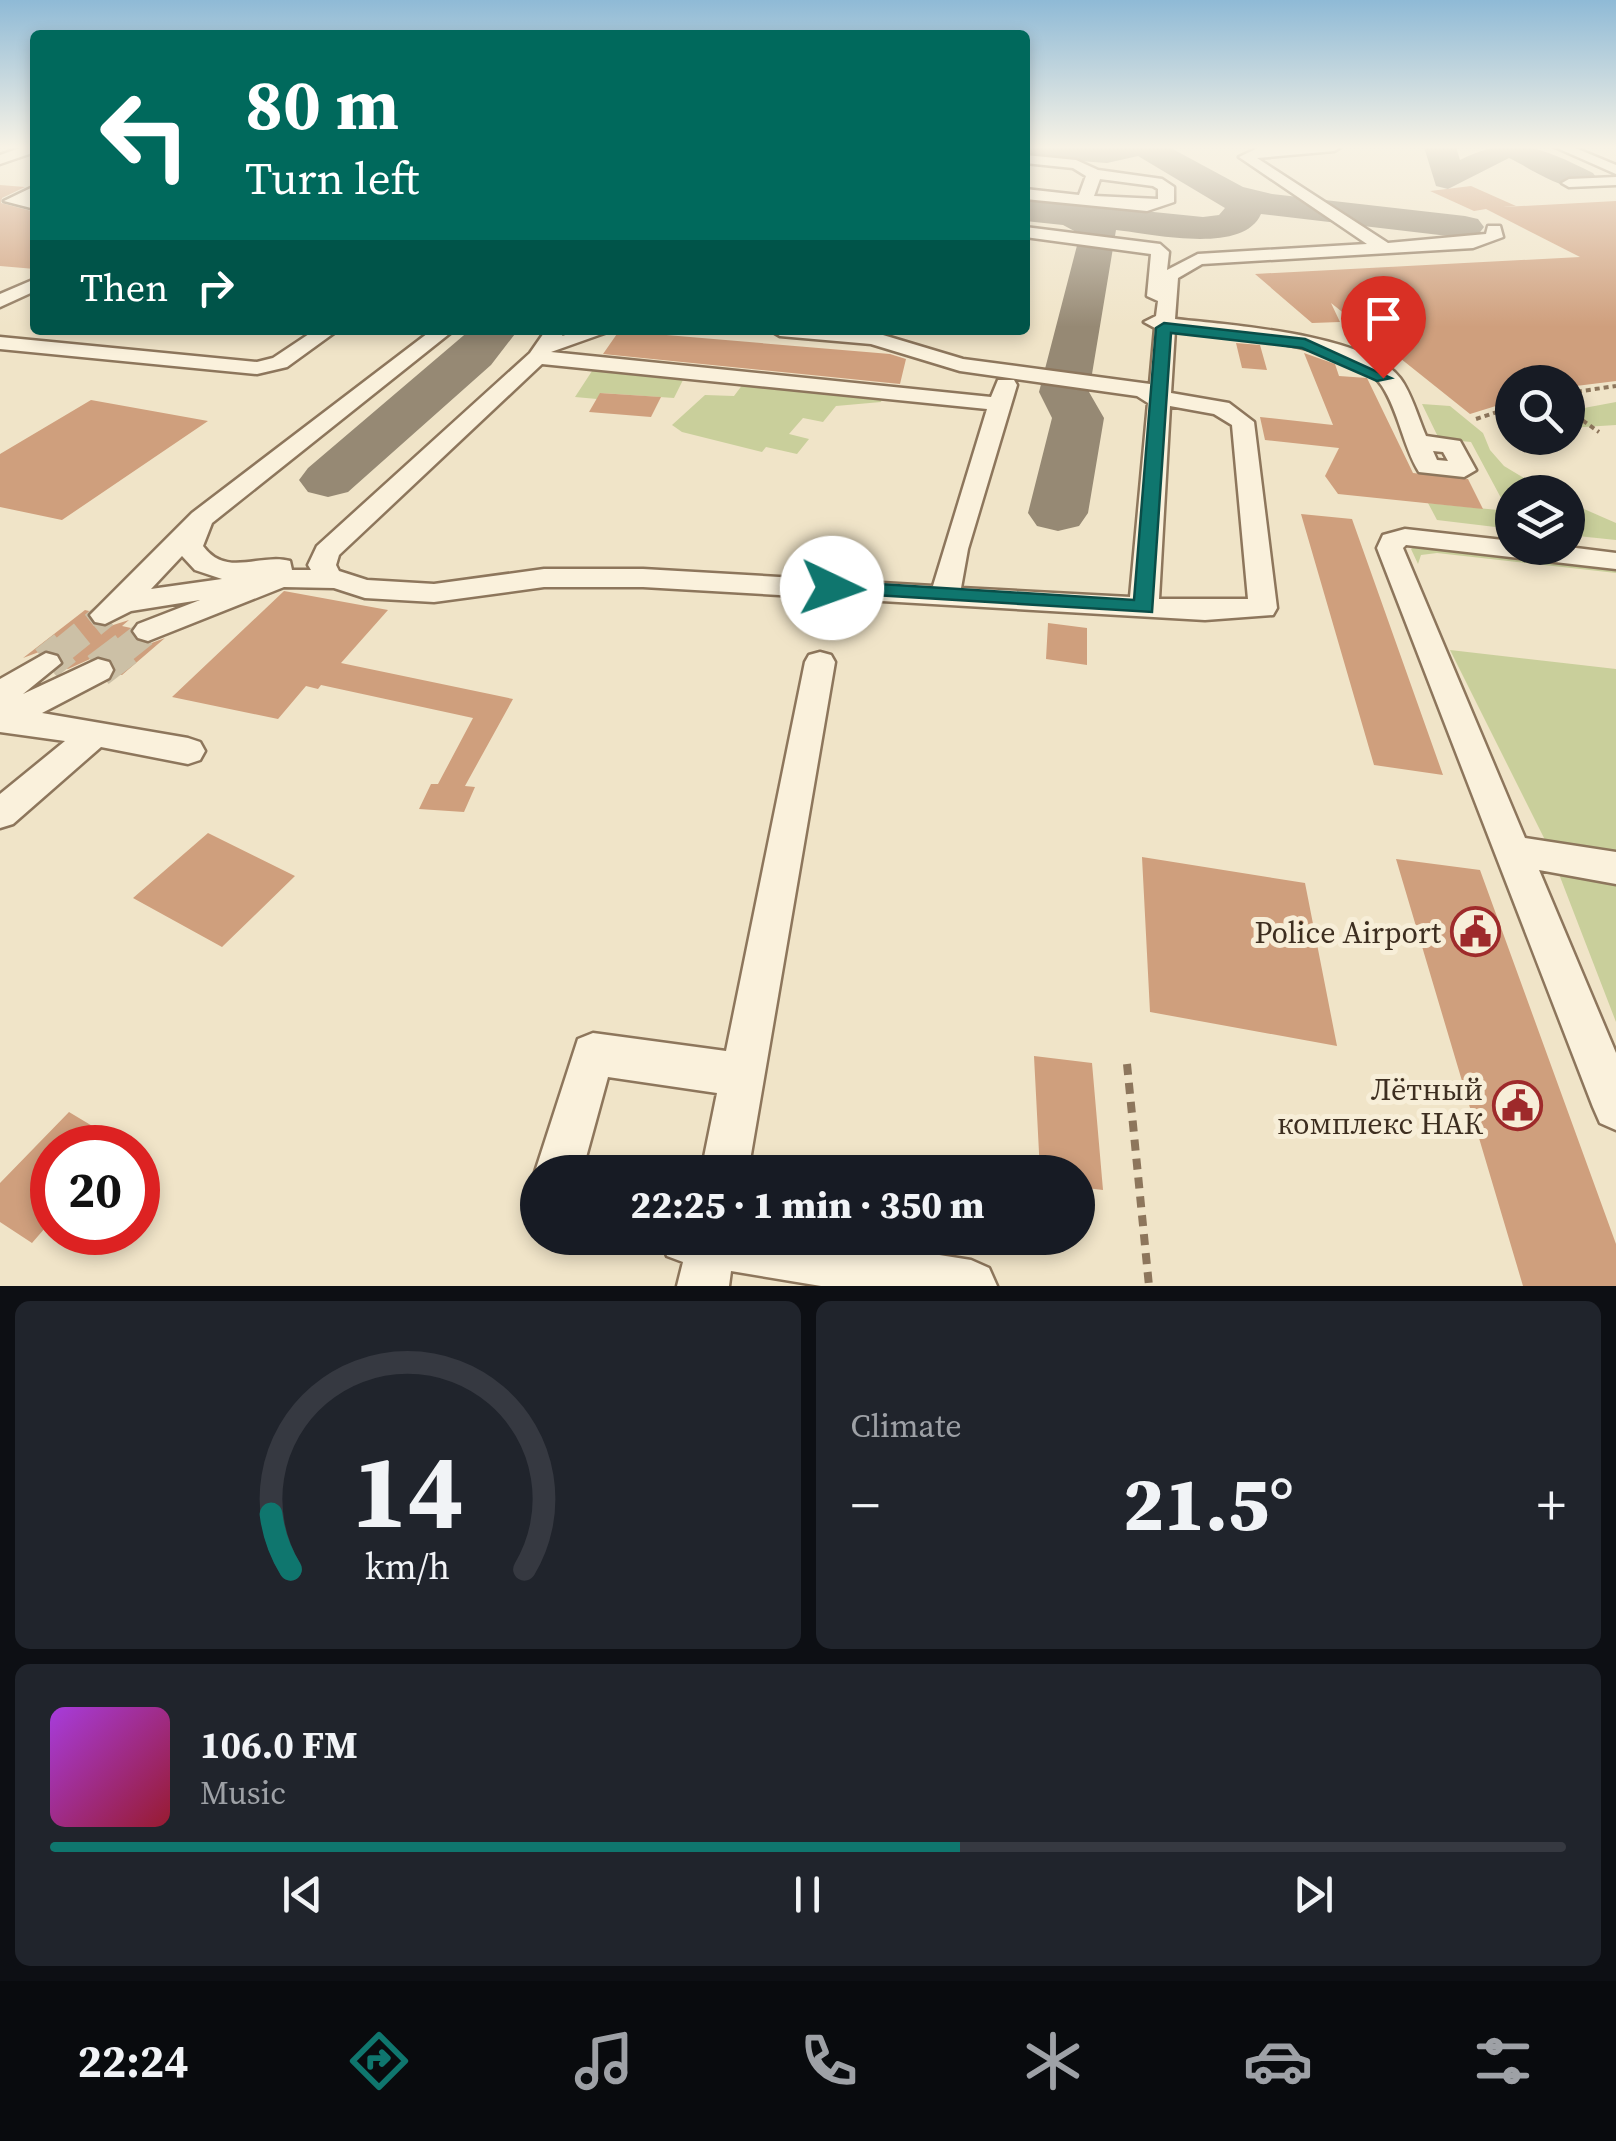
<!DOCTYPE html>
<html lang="en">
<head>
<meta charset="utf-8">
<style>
  body { margin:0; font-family:"Source Serif 4",serif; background:#20242c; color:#f1f3f6; height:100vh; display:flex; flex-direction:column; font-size:38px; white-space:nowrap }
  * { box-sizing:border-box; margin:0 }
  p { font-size:32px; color:#9ea1a6 }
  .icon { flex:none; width:55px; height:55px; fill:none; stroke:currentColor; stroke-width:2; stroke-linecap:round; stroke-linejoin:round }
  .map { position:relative; height:1286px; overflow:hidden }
  .details { display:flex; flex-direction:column; gap:15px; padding:15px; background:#0d0f14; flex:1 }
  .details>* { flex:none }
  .banner { position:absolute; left:30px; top:30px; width:1000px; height:305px; border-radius:10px; box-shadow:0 5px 15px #0003; background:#00695c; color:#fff; overflow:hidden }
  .controls { position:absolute; left:1495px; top:365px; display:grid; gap:20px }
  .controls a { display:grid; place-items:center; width:90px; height:90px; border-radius:50%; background:#171b24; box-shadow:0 5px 15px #0003; font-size:50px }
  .speed { position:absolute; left:30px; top:1125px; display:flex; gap:20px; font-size:50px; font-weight:700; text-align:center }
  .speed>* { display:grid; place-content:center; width:130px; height:130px; border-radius:50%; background:#171b24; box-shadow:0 5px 15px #0003; line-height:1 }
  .speed .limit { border:15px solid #d22; background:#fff; color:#111 }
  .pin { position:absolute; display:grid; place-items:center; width:85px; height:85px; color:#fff; margin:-102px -42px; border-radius:50% 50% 50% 0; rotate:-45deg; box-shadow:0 0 10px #0007 }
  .pin .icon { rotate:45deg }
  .me { position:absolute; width:110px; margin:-55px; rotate:93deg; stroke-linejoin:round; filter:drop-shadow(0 0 8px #0008) }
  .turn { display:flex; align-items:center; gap:35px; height:210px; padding:0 50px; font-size:45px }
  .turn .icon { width:130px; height:130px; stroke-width:2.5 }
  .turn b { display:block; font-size:70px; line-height:85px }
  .then { display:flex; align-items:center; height:95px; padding:0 50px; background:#0003; gap:20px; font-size:38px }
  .big { font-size:75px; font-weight:800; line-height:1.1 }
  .details .tile { flex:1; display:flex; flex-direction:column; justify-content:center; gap:15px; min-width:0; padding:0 35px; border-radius:15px; background:#20242c }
  .details .dial { align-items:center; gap:0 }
  .dial svg { height:260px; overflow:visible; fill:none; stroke:#363941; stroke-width:7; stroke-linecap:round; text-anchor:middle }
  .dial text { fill:#f1f3f6; stroke:none }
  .song { display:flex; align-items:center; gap:30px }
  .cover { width:120px; height:120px; border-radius:15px; background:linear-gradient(135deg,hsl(280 70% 55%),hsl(350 70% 35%)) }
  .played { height:10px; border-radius:5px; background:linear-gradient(90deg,#0f766e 60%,#363941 60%) }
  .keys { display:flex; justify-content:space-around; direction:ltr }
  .heat { display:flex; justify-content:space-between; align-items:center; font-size:55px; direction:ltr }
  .details .tiles { flex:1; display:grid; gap:15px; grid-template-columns:1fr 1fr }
  .tile:last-child { grid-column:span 2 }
  .trip { position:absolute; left:520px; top:1155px; width:575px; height:100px; border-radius:50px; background:#171b24; box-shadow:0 5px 15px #0003; font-weight:800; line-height:100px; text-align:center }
  .menu { display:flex; height:160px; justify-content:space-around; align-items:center; background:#090b0e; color:#9ea1a6 }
  .menu .icon { width:70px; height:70px }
  .menu .active { color:#0f766e }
  .menu b { font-size:45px; color:#f1f3f6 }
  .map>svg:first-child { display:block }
  .green { fill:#c9cf9b }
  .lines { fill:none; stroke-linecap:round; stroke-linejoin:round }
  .taxiway { fill:#968974; fill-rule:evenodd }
  .building { fill:#cf9f7d }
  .minor-tunnel-far1 { stroke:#ccc0a6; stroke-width:26; stroke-dasharray:26 14; stroke-linecap:butt }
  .minor-tunnel { stroke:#ccc0a6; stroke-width:35; stroke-dasharray:35 18; stroke-linecap:butt }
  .minor-casing { stroke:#8d765c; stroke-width:5 }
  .path-far1 { stroke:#8d765c; stroke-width:4; stroke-dasharray:5 4; stroke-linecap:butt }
  .path { stroke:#8d765c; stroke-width:8; stroke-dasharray:11 8; stroke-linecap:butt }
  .minor { fill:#faf1dc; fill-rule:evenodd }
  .route { fill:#0f766e; stroke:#0a4d48; stroke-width:2.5 }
  .labels { text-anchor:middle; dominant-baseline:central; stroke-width:10; stroke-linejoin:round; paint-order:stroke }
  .near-poi-label { font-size:30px; fill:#3d2e20; stroke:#f7eed8; text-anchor:end }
</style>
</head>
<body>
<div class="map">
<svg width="1616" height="1286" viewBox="0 0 1616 1286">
  <rect width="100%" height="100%" fill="#f0e4c8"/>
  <path class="green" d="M 592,371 L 684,378 L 674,398 L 601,393 L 597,399 L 575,397 Z
    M 743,384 L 882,398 L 881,402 L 836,406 L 823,422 L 803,418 L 789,434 L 809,439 L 797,454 L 766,447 L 762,452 L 682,432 L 672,425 L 705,395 L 734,396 Z
    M 1616,402 L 1616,425 L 1568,428 L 1568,411 Z
    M 1422,404 L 1450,406 L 1483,433 L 1490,450 L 1504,466 L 1547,492 L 1512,492 L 1512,529 L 1437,520 L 1428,503 L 1508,511 L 1471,442 L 1439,439 Z
    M 1568,502 L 1616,523 L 1616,540 L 1568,535 Z
    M 1417,545 L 1616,568 L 1616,573 L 1437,553 L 1421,555 L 1418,564 L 1411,549 Z
    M 1450,650 L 1616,669 L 1616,853 L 1546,842 Z
    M 1557,869 L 1616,879 L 1616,1022 Z"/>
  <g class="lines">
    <path class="taxiway" d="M 1025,147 L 1169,147 L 1243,187 L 1272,194 L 1465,216 L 1478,219 L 1484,227 L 1478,235 L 1465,238 L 1261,214 C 1243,255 1153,234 1116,230 L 1089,392 L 1104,418 L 1088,513 L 1079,526 L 1058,531 L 1037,526 L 1028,513 L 1052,418 L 1039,392 L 1080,234 L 1063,225 L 1025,221 L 1025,199 L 1203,217 L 1219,215 L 1225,208 L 1138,156 L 1107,163 L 1025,157 Z
      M 1424,147 L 1456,147 L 1460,160 C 1512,133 1544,149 1593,173 L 1598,180 L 1593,187 C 1565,194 1534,170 1509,158 L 1448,189 L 1436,186 Z
      M 470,330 L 518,330 L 491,365 L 348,492 L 328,497 L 308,492 L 299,480 L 308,468 Z"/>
  </g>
  <path class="building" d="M 0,185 L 25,187 L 2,198 L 1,203 L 35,212 L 35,269 L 0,266 Z
    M 1471,186 L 1516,206 L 1503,207 L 1616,201 L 1616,381 L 1568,387 L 1568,382 L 1512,382 L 1512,401 L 1470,414 L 1331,303 L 1340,322 L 1312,323 L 1255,274 L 1580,257 L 1486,209 L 1474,211 L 1430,191 Z
    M 619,331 L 890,354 L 906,359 L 900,384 L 603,354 Z
    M 1236,343 L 1260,345 L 1267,370 L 1242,368 Z
    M 1304,353 L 1335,364 L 1339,376 L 1367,378 L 1413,473 L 1468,479 L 1483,509 L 1338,494 L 1325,476 L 1339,448 L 1265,440 L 1260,417 L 1333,425 Z
    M 600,393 L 661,397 L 651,417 L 589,412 Z
    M 91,400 L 208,421 L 62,520 L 0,507 L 0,454 Z
    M 1301,514 L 1352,519 L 1443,775 L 1374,765 Z
    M 284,591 L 388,610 L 341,663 L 513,699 L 465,786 L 475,787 L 464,812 L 419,809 L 431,784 L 438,784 L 473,718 L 321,685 L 318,689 L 306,686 L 278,719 L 172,697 Z
    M 85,610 L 89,611 L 87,617 L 94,626 L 107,627 L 129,620 L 122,626 L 131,628 L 130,633 L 137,642 L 149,644 L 165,638 L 122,675 L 115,674 L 112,660 L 99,655 L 68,669 L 62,667 L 65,664 L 60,654 L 47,649 L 23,658 Z
    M 1048,623 L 1087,628 L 1087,665 L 1046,659 Z
    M 208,833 L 295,876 L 222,947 L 133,898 Z
    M 1142,857 L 1305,883 L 1337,1046 L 1150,1012 Z
    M 1396,859 L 1480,870 L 1616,1244 L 1616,1286 L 1523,1286 Z
    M 1034,1056 L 1092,1063 L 1103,1190 L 1078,1187 L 1078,1172 L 1040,1172 Z
    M 69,1112 L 129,1148 L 52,1148 L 52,1220 L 32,1243 L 0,1222 L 0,1183 Z"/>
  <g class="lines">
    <path class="minor-tunnel-far1" d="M 62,650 L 105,615
      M 124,650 L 148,631"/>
    <path class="minor-tunnel" d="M 46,663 L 65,648
      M 98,670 L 127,648"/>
    <defs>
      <path id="minor" d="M 23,147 L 35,147 L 35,152 L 0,164 L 0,155 Z
        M 1341,147 L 1334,151 L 1257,158 L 1388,243 L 1486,234 L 1488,226 L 1500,226 L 1503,237 L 1473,248 L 1202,264 L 1178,278 L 1175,319 C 1229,325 1367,334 1400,378 C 1412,394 1418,418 1426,436 L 1460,441 L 1476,470 L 1464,477 L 1419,472 C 1403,446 1399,412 1382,386 C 1357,344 1221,336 1175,330 L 1171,393 L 1229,403 L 1254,422 L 1277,608 L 1273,615 L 1205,620 L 643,587 L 544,587 L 434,602 L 365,598 L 334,588 L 284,587 L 148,641 L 138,638 L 133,631 L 138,624 L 200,600 L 131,611 L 105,624 L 95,622 L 90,615 L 192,513 L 432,330 L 454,330 L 212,523 L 203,546 C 226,578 260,553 290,561 L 292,570 L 311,570 L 308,565 L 317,546 L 530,353 L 546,330 L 566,330 L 562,336 L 582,330 L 613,330 L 551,352 L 991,397 L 998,380 L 1014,380 L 1017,385 L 968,549 L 961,588 L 1130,597 L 1148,403 L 1137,396 L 960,371 L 871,344 L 780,336 L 770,330 L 873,332 L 963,359 L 1150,384 L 1155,328 L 1144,322 L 1156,316 L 1158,301 L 1147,296 L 1151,254 L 1025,237 L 1025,227 L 1160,244 L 1169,252 L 1167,270 L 1198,254 L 1367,244 L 1239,157 L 1258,148 ZM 542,364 L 987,409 L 933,586 L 643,569 L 544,569 L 434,584 L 367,580 L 339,571 L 336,565 L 339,555 ZM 1170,406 L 1214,414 L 1232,425 L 1248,599 L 1159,599 ZM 1433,451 L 1443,452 L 1448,461 L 1437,460 ZM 182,556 L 195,570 L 222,579 L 151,589 Z
        M 1555,147 L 1573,147 L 1616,165 L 1616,174 Z
        M 1025,155 L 1076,160 L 1098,170 L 1162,179 L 1174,187 L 1174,202 L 1147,211 L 1025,199 L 1025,189 L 1079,195 L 1086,176 L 1073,168 L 1025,163 ZM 1100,179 L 1153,186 L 1158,189 L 1158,199 L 1094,196 Z
        M 1616,177 L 1616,185 L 1569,187 L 1562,183 L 1569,179 Z
        M 35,186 L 35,197 L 30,199 L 35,199 L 35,209 L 4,201 Z
        M 35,279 L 35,291 L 0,307 L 0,294 Z
        M 315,330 L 338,330 L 287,367 L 257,374 L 0,349 L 0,337 L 257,362 L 273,358 Z
        M 1405,529 L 1512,541 L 1512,548 L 1568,547 L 1616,553 L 1616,569 L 1406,545 L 1403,548 L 1525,838 L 1616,852 L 1616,884 L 1539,870 L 1616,1053 L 1616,1130 L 1600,1123 L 1593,1107 L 1377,548 L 1383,535 Z
        M 820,652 L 831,655 L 835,662 L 748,1172 L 701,1172 L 717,1093 L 608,1077 L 582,1172 L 538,1172 L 538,1177 L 535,1172 L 578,1039 L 593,1033 L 726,1051 L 805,662 L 809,655 Z
        M 46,653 L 57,656 L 61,663 L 23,694 L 98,659 L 109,662 L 113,670 L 109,678 L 42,713 L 188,738 L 200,742 L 205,751 L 200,760 L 188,764 L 101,747 L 13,824 L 0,828 L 0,794 L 65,741 L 0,732 L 0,679 Z
        M 660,1238 L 832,1238 L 971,1260 L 989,1268 L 997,1286 L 821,1286 L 731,1271 L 729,1286 L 677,1286 L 683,1262 L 667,1256 Z"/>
    </defs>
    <use href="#minor" class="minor-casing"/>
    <path class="path-far1" d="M 1568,393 L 1616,386
      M 1568,410 L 1599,432
      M 1476,419 L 1512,407"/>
    <path class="path" d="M 1127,1064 L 1149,1286"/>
    <use href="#minor" class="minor"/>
  </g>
  <linearGradient id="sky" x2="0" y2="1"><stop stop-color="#8fbad6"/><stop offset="0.45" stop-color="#f8f3e6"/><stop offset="1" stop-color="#f8f3e6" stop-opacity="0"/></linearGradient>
  <rect width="1616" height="327" fill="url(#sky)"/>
  <path class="route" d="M 1164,323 L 1305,339 L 1391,378 L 1377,381 L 1302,348 L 1171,333 L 1152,612 L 825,592 L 822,588 L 825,583 L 832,581 L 1134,600 L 1156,328 Z"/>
  <defs>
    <symbol id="civic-ring" viewBox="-11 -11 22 22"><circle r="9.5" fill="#f7eed8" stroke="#9e2a2b" stroke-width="1.5"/><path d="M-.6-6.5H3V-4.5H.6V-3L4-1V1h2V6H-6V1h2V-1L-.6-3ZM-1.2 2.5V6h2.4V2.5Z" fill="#9e2a2b"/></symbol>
  </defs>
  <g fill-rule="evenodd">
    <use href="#civic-ring" x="1448" y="904" width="55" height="55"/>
    <use href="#civic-ring" x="1490" y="1078" width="55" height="55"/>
  </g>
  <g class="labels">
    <g class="near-poi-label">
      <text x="1441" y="932">Police Airport</text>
      <text x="1483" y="1089">Лётный<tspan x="1483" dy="34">комплекс НАК</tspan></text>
    </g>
  </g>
</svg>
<div class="controls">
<a><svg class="icon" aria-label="search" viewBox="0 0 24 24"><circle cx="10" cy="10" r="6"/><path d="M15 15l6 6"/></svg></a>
<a><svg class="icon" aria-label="layers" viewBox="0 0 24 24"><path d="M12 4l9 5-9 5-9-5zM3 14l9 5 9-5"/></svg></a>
</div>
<div class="speed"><div class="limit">20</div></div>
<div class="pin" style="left:1383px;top:378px;background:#d93025"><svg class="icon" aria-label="arrive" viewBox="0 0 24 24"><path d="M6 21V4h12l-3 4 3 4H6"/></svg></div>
<svg class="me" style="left:832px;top:588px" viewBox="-20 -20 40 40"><circle r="19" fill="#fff"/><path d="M0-13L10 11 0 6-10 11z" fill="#0f766e"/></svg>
<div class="trip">22:25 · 1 min · 350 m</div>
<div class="banner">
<div class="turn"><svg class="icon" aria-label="left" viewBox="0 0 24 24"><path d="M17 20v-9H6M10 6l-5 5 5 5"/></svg><div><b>80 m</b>Turn left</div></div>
<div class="then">Then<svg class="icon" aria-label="right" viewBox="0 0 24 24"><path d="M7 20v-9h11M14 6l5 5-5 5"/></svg></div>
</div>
</div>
<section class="details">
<div class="tiles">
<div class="tile dial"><svg viewBox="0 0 100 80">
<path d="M14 69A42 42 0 1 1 86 69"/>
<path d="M14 69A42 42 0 0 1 8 52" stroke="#0f766e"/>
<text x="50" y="56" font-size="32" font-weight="700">14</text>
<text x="50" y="72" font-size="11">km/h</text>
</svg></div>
<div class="tile"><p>Climate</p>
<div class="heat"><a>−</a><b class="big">21.5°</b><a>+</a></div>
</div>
<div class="tile">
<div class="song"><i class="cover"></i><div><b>106.0 FM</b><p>Music</p></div></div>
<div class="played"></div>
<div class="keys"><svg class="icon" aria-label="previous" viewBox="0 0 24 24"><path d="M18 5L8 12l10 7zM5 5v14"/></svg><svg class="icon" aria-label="pause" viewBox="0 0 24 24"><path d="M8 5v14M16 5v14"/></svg><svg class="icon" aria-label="next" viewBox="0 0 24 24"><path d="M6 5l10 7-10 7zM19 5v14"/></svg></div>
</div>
</div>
</section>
<nav class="menu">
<b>22:24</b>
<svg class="icon active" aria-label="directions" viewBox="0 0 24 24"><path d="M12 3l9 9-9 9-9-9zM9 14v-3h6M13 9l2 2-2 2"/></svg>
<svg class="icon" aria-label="music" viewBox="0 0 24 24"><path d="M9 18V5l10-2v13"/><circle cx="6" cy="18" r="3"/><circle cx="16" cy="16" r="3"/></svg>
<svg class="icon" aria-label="phone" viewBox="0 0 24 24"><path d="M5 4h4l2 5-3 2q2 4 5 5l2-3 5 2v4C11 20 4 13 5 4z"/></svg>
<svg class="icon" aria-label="climate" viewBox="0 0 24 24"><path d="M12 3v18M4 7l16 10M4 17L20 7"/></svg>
<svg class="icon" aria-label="car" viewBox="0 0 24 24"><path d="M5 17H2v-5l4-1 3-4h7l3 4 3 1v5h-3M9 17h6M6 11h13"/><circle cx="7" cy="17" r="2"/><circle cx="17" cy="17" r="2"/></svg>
<svg class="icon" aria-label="filters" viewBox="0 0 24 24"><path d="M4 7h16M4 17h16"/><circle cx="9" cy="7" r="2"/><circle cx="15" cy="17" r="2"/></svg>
</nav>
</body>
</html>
